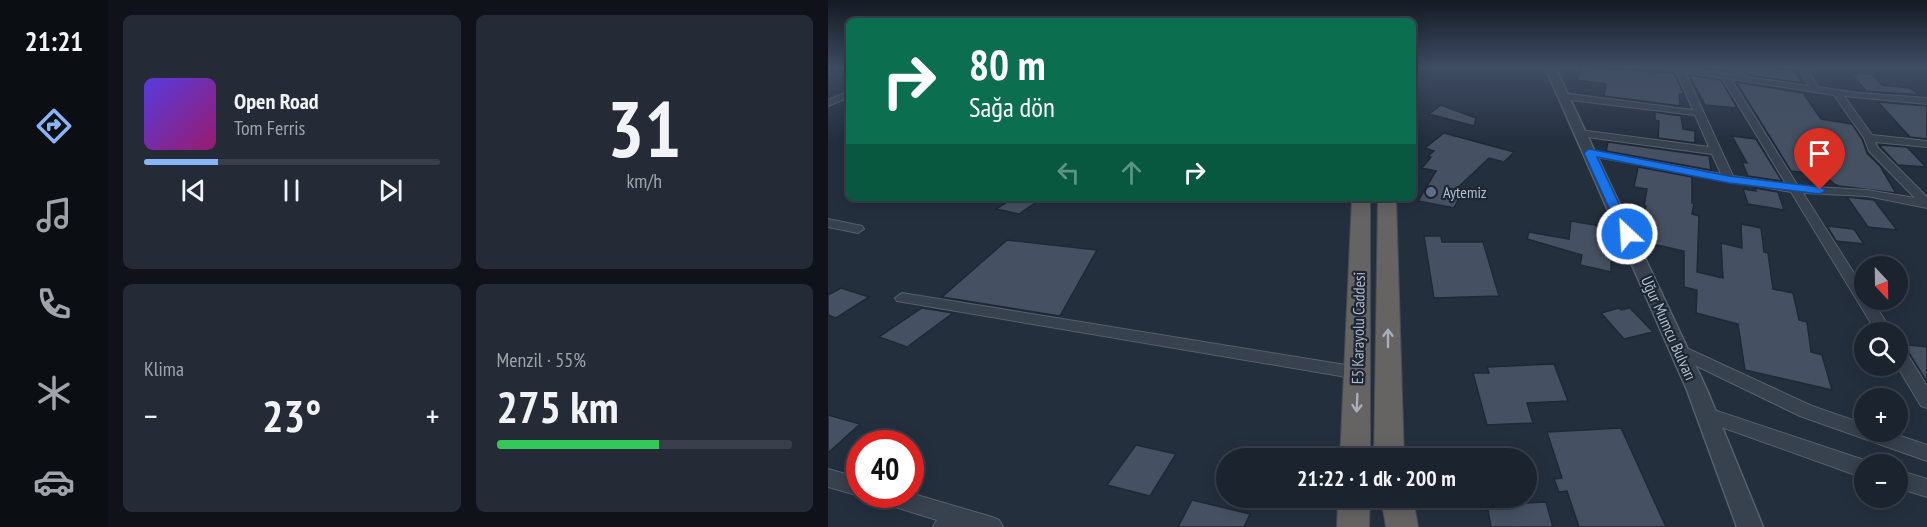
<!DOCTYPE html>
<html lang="tr">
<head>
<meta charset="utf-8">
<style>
  body { margin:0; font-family:"PT Sans Narrow",sans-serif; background:#242b36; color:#f1f3f6; height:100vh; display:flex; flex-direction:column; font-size:22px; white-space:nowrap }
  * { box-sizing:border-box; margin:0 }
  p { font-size:20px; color:#a0a4aa }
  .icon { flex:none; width:33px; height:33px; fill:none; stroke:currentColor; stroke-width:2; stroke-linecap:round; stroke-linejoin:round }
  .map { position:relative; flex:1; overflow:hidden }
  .side { display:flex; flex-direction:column; gap:15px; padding:15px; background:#0f1319; width:720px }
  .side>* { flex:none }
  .guide { position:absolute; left:18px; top:18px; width:570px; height:183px; border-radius:9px; box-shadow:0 3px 15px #0003,0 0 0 2px #39404a; background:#0b6e4f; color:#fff; overflow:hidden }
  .needle { width:39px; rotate:158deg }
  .buttons { position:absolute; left:1026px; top:256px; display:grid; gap:12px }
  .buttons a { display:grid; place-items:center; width:54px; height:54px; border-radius:50%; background:#1b232e; box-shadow:0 3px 15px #0003,0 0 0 2px #39404a; font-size:30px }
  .speed { position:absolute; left:18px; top:430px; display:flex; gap:12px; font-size:30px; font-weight:700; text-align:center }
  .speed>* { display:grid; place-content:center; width:78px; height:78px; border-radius:50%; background:#1b232e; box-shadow:0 3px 15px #0003,0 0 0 2px #39404a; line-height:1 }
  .speed .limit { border:9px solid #d22; background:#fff; color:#111 }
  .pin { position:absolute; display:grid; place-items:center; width:51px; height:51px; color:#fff; margin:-62px -26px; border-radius:50% 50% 50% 0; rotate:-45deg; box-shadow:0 0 6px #0007 }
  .pin .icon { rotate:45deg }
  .me { position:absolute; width:66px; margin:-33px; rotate:335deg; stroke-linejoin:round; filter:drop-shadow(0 0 4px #0008) }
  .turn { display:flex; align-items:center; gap:21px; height:126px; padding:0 24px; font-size:27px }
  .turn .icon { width:78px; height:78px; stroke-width:2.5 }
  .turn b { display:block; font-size:42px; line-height:51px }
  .lanes { display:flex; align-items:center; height:57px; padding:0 24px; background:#0003; justify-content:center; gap:30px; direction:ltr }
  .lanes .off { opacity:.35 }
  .big { font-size:45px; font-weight:700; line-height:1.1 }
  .side .tile { flex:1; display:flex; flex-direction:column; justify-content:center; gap:9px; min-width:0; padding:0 21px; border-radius:9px; background:#242b36 }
  .side .dial { align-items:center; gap:0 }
  .dial b { font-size:78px; line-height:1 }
  .song { display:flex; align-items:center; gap:18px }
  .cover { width:72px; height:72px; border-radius:9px; background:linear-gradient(135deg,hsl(250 70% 55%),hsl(320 70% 35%)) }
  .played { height:6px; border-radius:3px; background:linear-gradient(90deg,#8ab4f8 25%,#39404a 25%) }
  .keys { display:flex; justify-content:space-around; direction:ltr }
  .heat { display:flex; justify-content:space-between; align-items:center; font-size:33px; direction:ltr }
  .charge { height:9px; border-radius:4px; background:linear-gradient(90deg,#34c759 55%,#39404a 0) }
  .side .tiles { flex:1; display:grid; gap:15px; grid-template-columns:repeat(2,1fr) }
  .trip { position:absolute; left:388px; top:448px; width:321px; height:60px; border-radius:30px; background:#1b232e; box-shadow:0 3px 15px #0003,0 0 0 2px #39404a; font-weight:700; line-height:60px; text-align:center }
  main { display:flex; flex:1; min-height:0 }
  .tab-bar { display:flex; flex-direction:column; width:108px; justify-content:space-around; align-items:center; background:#0b0e12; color:#a0a4aa }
  .tab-bar .icon { width:42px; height:42px }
  .tab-bar .on { color:#8ab4f8 }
  .tab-bar b { font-size:27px; color:#f1f3f6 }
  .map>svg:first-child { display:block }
  .building { fill:#455162; stroke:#1f2835; stroke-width:1.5 }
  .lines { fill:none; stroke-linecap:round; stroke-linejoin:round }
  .minor-casing { stroke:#565f6c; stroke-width:2 }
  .tertiary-casing { stroke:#565f6c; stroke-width:3 }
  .trunk-casing { stroke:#434c59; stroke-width:2 }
  .minor { fill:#38414e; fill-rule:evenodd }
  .tertiary { fill:#38414e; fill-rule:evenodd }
  .trunk { fill:#656462; fill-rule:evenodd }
  .oneway { stroke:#a8afba }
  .route { fill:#1a73e8; stroke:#114b97; stroke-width:1.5 }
  .service-dot { fill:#5c6f8a; stroke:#1d2633; stroke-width:2 }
  .labels { text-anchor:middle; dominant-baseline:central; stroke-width:4.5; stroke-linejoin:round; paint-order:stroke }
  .poi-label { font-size:16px; fill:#b4bcc9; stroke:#1d2633; text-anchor:start }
  .street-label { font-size:16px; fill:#b4bcc9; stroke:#1d2633 }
</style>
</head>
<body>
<main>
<nav class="tab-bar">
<b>21:21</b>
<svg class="icon on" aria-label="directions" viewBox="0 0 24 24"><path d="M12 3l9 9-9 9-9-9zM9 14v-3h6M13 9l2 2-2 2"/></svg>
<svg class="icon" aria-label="music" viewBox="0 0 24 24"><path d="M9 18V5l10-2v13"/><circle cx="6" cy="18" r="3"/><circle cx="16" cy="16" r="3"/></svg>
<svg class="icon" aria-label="phone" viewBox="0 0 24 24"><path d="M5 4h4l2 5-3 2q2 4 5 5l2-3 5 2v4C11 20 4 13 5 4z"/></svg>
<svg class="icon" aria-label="climate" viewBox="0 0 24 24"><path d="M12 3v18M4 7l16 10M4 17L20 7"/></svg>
<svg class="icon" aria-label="car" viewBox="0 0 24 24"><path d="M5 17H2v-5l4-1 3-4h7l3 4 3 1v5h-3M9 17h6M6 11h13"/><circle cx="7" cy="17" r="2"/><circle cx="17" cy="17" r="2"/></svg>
</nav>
<section class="side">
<div class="tiles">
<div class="tile">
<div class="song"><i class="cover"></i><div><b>Open Road</b><p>Tom Ferris</p></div></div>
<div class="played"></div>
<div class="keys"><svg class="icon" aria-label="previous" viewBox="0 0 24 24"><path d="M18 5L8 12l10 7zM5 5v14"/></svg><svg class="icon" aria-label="pause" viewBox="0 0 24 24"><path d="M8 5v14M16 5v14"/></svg><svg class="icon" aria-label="next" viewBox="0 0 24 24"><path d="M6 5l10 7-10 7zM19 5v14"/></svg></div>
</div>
<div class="tile dial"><b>31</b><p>km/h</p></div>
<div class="tile"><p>Klima</p>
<div class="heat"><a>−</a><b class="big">23°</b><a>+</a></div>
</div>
<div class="tile"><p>Menzil · 55%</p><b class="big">275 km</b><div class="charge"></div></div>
</div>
</section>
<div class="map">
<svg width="1099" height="527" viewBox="0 0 1099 527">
  <rect width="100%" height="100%" fill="#242f3e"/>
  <path class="building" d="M 754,67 L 846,73 L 856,94 L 851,94 L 852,106 L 776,96 L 778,84 L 749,80 Z
    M 919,67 L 949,67 L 950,69 L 967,71 L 974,83 L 920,75 Z
    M 1026,73 L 1044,74 L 1054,85 L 1082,88 L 1091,95 L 1038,91 L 1024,75 L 1028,75 Z
    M 861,75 L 893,80 L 909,108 L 877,105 Z
    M 908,82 L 975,93 L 993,119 L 1024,124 L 1034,139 L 1039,153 L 1052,166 L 1068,193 L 1011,186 L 1006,184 L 997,175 L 963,171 Z
    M 1050,102 L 1099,106 L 1099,139 L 1082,137 Z
    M 613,105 L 648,118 L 646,126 L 601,114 Z
    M 827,112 L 853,116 L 855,129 L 867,131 L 867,143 L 830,138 L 831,121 L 827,120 Z
    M 616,133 L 686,152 L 676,162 L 661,158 L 625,192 L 633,194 L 626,208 L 590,201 L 608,171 L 594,168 L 603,157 L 600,156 L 606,151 L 597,148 Z
    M 904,136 L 928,139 L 954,181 L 920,176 L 914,162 L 919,163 Z
    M 780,142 L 881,156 L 883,170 L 778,151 Z
    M 1051,145 L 1079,147 L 1098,167 L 1070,165 Z
    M 810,167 L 864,177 L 864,203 L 866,203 L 864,214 L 871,216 L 869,272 L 895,278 L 893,243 L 914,248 L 913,224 L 933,228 L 936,252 L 940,253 L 945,289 L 965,293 L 971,320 L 979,322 L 983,352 L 994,355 L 1004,390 L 917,370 L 910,324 L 868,313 L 869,290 L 856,287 L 856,251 L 811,241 L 818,206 L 816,206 L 819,189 L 806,187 Z
    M 926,188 L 950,192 L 956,210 L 920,204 L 915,189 L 928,191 Z
    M 1019,197 L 1046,200 L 1069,230 L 1040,227 Z
    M 185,198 L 214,198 L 191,214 L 168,209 Z
    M 743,221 L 784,228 L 783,272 L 752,265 L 754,255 L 699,239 L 701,232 L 741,239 Z
    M 999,226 L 1026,229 L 1036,244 L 1008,241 Z
    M 596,236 L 613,236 L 614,242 L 655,242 L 671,296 L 606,298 Z
    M 179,240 L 269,250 L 232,316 L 114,297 Z
    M 13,288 L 41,297 L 8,318 L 0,315 L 0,295 Z
    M 94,308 L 125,313 L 79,347 L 51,337 Z
    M 791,308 L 793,310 L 802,308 L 825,332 L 796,339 L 773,313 Z
    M 1073,344 L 1099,347 L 1099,382 L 1078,348 Z
    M 726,364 L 740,401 L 699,403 L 705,423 L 659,425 L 645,373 L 661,373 L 659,367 Z
    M 0,415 L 32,424 L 0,453 Z
    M 793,428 L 838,527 L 751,527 L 739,491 L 731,492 L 726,479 L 734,478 L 719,432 Z
    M 308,445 L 348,454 L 322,496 L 279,485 Z
    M 364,500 L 422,514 L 416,527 L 350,527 Z
    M 718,502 L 725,527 L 663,527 L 659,505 Z"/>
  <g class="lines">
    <defs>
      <path id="minor" d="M 832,67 L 852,67 L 910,76 L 911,72 L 895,67 L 918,69 L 918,77 L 981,86 L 970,67 L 978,67 L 990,87 L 1030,93 L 1099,98 L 1099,104 L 1016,96 L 1044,135 L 1099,141 L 1099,147 L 1047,142 L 1050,148 L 1099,197 L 1099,208 L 1039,196 L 975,193 L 1036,289 L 1036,300 L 1044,300 L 1065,333 L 1049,333 L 963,192 L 757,155 L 757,151 L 761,150 L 893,174 L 884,154 L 752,136 L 747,133 L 752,130 L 881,147 L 867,115 L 734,99 L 730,96 L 734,93 L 865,110 L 848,71 ZM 857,72 L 894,78 L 958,184 L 905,176 ZM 903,79 L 1006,95 L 1036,138 L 1041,151 L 1087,198 L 1039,190 L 970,186 Z
        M 21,91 L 21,97 L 0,106 L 0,100 Z
        M 0,219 L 34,226 L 36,229 L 30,233 L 0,227 Z
        M 74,293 L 530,367 L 536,369 L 538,373 L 536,377 L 530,379 L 69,301 L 67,298 Z
        M 852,345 L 984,406 L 1036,424 L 1036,432 L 1061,432 L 1099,445 L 1099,461 L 972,416 L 846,355 L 844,351 L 846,347 Z
        M 1070,347 L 1076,349 L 1099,386 L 1099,408 L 1093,406 L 1069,366 Z
        M 877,407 L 1036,460 L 1044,465 L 1036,465 L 1036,478 L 871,419 L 868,414 L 871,409 Z
        M 0,469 L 32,478 L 32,495 L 35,495 L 32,496 L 0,487 Z
        M 1070,470 L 1099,479 L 1099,497 L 1070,488 Z
        M 82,493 L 164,517 L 171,520 L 175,527 L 105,527 L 109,520 L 51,502 L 48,495 L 82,495 Z"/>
      <path id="tertiary" d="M 717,67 L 727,67 L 879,390 L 935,527 L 909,527 L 859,390 Z"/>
      <path id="trunk" d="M 524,198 L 542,198 L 542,459 L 512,459 Z
        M 550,198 L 568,198 L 576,459 L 546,459 Z
        M 510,498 L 542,498 L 541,527 L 509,527 Z
        M 553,498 L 585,498 L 590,527 L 558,527 Z"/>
    </defs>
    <use href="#minor" class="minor-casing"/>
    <use href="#tertiary" class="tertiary-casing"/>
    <use href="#trunk" class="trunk-casing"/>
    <use href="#minor" class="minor"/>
    <use href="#tertiary" class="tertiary"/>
    <use href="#trunk" class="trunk"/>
  </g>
  <defs><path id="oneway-shaft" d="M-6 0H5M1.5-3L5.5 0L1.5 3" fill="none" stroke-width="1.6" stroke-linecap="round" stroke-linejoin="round" transform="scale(1.5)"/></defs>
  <g class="oneway">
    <use href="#oneway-shaft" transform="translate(560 338) rotate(-90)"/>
    <use href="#oneway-shaft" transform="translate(529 403) rotate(92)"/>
  </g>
  <linearGradient id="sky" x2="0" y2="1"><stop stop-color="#141a22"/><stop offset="0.48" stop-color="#3f4d63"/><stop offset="1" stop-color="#3f4d63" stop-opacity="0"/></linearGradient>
  <rect width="1099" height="141" fill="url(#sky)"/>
  <path class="route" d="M 761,149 L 901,176 L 992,187 L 998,190 L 992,194 L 901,183 L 769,157 L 805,234 L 799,238 L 793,234 L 756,153 Z"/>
  <circle class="service-dot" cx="603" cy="192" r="6"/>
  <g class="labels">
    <g class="poi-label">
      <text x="615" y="192">Aytemiz</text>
    </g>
    <g class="street-label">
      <text transform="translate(530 328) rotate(-89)">E5 Karayolu Caddesi</text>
      <text transform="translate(841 328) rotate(66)">Uğur Mumcu Bulvarı</text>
    </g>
  </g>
</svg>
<div class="buttons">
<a><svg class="needle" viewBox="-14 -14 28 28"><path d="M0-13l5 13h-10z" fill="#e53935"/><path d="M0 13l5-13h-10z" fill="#a0a4aa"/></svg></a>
<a><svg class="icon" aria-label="search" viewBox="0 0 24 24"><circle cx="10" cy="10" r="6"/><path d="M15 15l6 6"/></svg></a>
<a>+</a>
<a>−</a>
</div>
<div class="speed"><div class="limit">40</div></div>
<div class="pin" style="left:992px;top:190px;background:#d93025"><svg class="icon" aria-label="arrive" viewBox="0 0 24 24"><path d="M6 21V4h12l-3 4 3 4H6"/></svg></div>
<svg class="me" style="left:799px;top:234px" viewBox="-20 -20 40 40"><circle r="17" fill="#1a73e8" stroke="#fff" stroke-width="3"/><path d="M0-11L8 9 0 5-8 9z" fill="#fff"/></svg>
<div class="trip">21:22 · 1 dk · 200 m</div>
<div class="guide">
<div class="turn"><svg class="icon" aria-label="right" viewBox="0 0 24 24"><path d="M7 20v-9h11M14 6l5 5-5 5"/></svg><div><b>80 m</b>Sağa dön</div></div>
<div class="lanes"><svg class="icon off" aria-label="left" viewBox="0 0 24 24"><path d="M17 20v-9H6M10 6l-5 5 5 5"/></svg><svg class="icon off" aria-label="ahead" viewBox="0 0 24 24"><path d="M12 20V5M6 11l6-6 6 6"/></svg><svg class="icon" aria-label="right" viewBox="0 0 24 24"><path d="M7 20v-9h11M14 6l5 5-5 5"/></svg></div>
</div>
</div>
</main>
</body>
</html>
